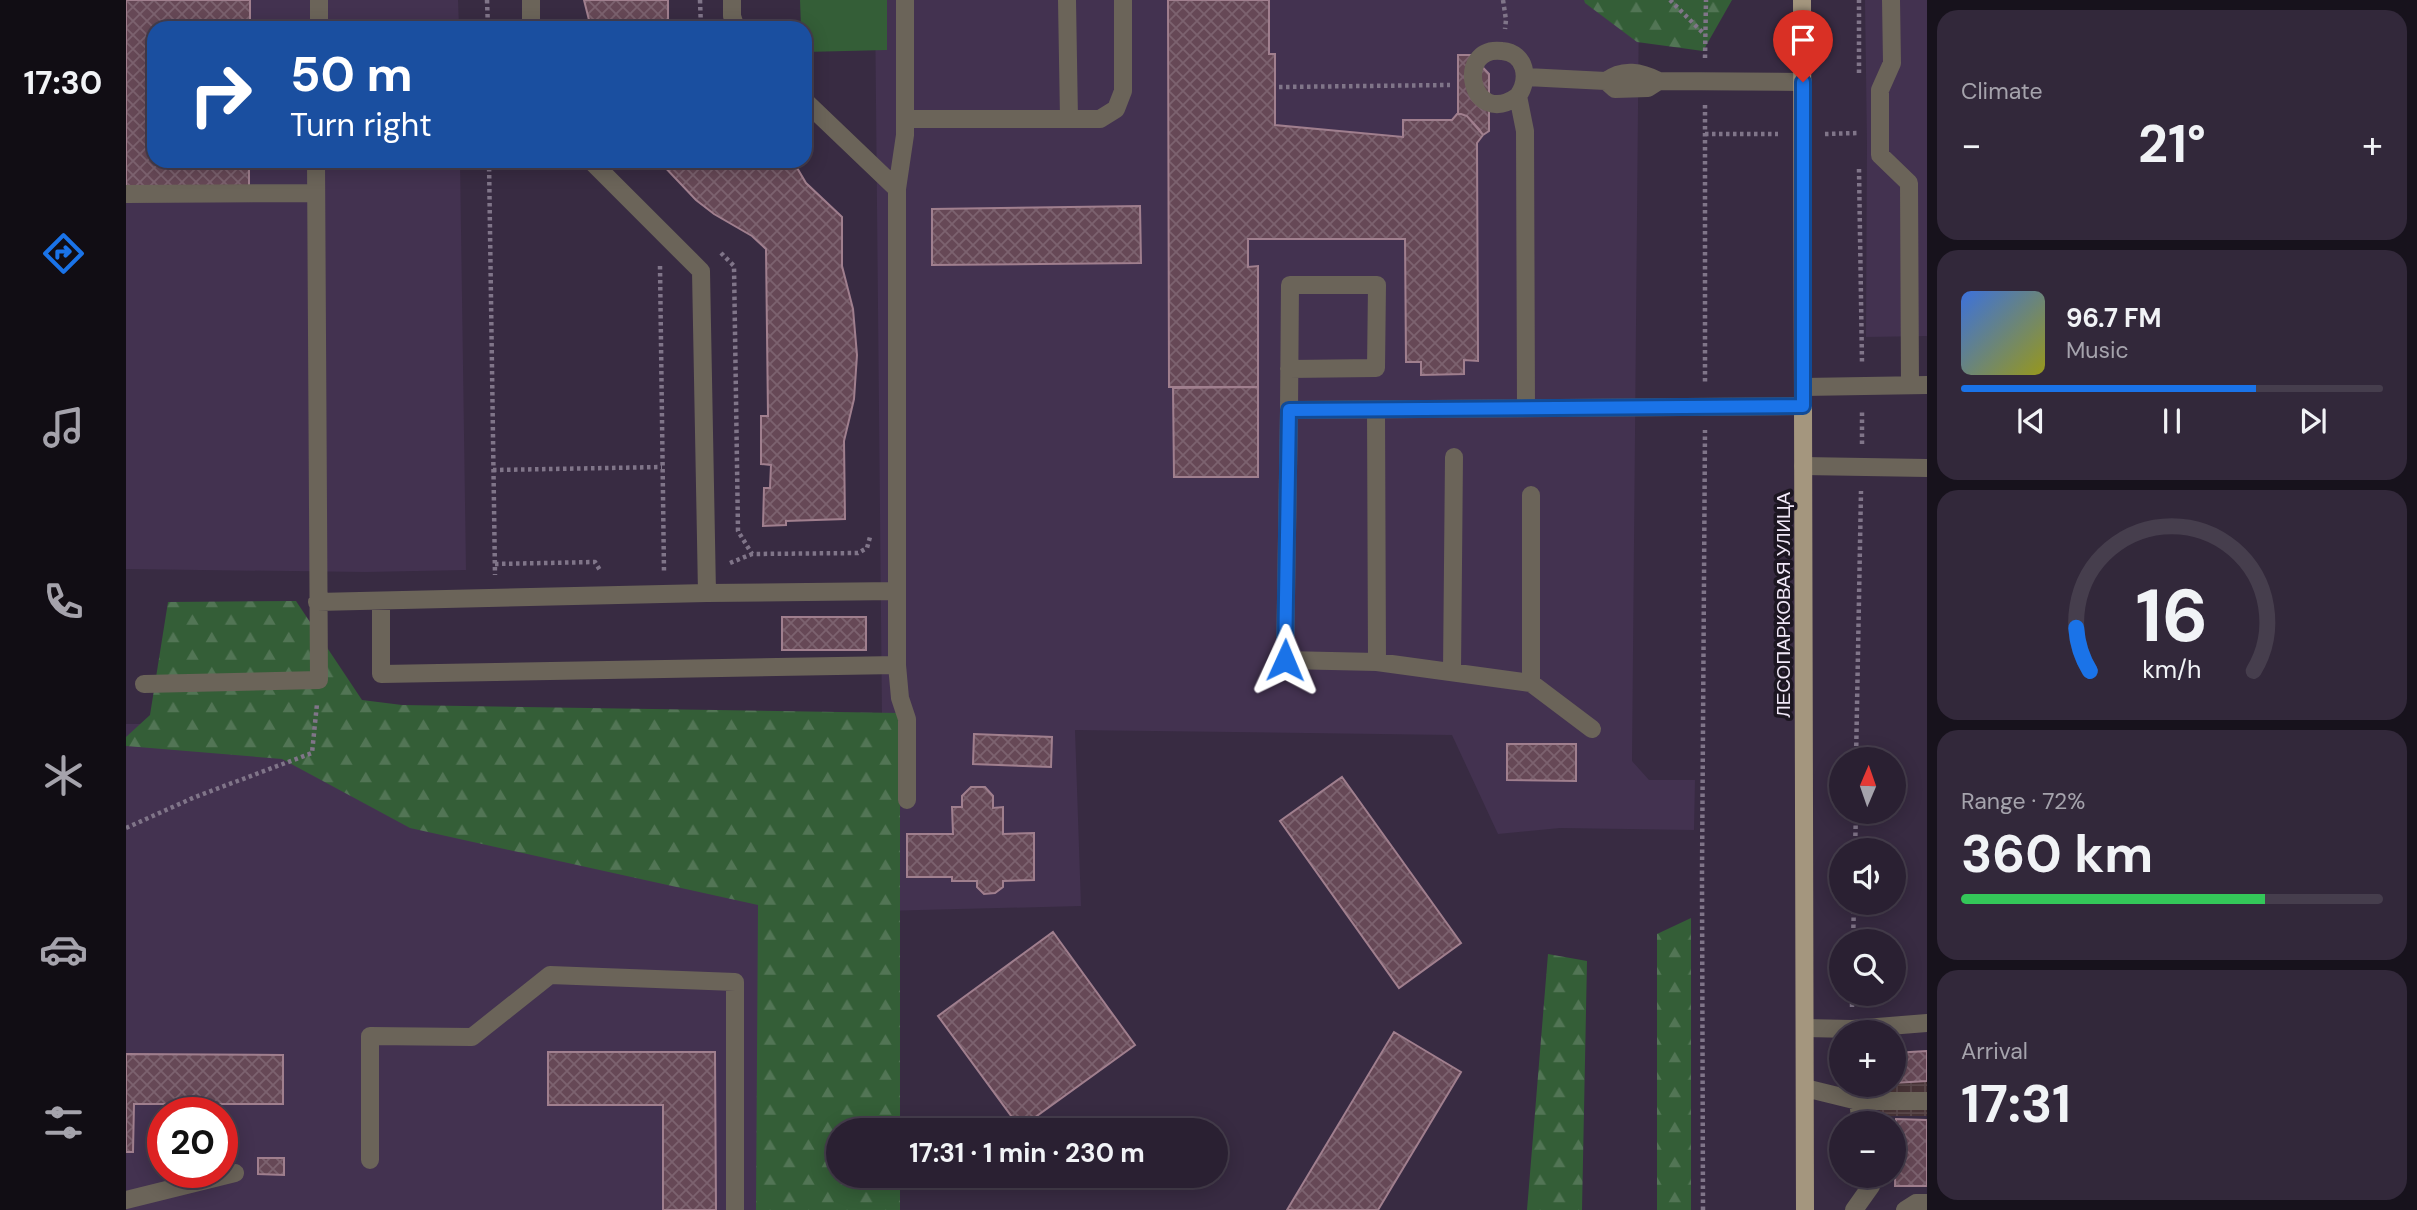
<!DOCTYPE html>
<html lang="en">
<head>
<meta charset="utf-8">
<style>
  body { margin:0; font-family:"DM Sans",sans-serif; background:#32283a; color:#f1f3f6; height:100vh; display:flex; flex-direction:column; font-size:26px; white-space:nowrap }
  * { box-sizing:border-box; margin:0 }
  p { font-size:23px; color:#a5a3ac }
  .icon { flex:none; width:38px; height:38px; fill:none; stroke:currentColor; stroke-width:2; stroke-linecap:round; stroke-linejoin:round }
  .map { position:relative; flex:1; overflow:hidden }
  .details { display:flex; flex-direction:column; gap:10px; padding:10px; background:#17121c; width:490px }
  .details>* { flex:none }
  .hud { position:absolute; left:21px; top:21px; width:665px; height:147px; border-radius:21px; box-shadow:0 4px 18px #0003,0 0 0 2px #463e4d; background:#1a4fa0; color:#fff; overflow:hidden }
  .needle { width:46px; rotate:2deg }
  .controls { position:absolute; left:1703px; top:747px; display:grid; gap:14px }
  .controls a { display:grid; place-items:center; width:77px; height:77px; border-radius:50%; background:#2a2032; box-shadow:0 4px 18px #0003,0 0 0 2px #463e4d; font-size:35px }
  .speed { position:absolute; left:21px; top:1097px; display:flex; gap:14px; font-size:35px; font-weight:700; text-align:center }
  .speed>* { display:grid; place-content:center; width:91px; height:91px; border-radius:50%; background:#2a2032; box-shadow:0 4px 18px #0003,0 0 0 2px #463e4d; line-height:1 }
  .speed .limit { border:10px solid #d22; background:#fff; color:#111 }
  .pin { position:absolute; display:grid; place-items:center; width:60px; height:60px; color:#fff; margin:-72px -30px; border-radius:50% 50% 50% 0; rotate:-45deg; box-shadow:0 0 7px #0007 }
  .pin .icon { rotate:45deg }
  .me { position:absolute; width:77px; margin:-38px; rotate:1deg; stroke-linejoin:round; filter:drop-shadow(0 0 5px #0008) }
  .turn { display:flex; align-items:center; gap:24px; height:147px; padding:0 28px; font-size:32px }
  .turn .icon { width:91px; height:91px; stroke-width:2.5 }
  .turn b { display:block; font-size:49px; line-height:60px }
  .big { font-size:52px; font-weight:700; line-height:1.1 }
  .details .tile { flex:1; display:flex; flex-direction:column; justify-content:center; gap:10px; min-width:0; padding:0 24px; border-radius:21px; background:#32283a }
  .details .dial { align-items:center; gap:0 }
  .dial svg { height:182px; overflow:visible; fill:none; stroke:#463e4d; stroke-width:7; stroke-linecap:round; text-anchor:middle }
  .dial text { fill:#f1f3f6; stroke:none }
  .song { display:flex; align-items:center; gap:21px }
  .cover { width:84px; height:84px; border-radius:10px; background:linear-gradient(135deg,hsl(220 70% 55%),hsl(60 70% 35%)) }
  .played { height:7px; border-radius:4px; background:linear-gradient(90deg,#1a73e8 70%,#463e4d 70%) }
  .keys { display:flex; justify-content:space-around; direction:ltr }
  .heat { display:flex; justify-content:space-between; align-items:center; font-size:38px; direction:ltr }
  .charge { height:10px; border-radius:5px; background:linear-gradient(90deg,#34c759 72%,#463e4d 0) }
  .trip { position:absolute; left:700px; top:1118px; width:402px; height:70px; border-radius:35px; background:#2a2032; box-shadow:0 4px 18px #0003,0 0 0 2px #463e4d; font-weight:700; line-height:70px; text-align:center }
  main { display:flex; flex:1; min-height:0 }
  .menu { display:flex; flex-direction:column; width:126px; justify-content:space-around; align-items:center; background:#110d14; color:#a5a3ac }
  .menu .icon { width:49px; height:49px }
  .menu .active { color:#1a73e8 }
  .menu b { font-size:32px; color:#f1f3f6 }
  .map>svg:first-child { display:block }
  .built { fill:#433250; fill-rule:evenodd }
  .industrial { fill:url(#industrial-grid) }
  .forest { fill:url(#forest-firs) }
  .pitch { fill:#345e37 }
  .building { fill:url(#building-cross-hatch); stroke:#a07f8e; stroke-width:2 }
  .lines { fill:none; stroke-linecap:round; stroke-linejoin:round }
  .path { stroke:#807589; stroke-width:4.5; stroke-dasharray:3.5 3.5; stroke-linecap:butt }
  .minor { stroke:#6b6459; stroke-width:18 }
  .major { stroke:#a4967e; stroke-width:18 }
  .route-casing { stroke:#114b97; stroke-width:18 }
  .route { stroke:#1a73e8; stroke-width:12 }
  .labels { text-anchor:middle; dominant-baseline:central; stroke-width:7; stroke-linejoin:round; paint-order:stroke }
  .street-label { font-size:19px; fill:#f1e8f8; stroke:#1c1621 }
</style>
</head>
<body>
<main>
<nav class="menu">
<b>17:30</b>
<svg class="icon active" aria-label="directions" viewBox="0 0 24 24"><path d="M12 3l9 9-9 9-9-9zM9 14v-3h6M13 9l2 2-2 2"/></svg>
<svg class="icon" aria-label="music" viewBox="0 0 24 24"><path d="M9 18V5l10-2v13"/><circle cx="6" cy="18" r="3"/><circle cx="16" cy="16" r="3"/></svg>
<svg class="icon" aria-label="phone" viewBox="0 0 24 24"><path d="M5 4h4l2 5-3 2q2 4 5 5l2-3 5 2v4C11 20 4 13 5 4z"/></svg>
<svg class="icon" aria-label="climate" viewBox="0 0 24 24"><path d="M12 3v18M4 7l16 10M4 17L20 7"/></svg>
<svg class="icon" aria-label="car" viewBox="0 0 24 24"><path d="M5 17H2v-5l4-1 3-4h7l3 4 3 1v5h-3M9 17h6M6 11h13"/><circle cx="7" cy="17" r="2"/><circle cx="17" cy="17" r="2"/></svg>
<svg class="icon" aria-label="filters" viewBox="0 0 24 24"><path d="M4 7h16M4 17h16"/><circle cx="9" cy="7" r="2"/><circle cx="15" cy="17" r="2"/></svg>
</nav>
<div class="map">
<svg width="1801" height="1210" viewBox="0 0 1801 1210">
  <defs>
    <pattern id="industrial-grid" width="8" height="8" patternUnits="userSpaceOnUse" patternTransform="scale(1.75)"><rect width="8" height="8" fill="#473336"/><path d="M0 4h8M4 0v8" fill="none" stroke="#59474a"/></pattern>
    <pattern id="forest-firs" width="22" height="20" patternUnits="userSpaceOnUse" patternTransform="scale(1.75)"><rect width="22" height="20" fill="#345e37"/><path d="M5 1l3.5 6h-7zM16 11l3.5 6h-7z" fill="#527555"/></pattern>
    <pattern id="building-cross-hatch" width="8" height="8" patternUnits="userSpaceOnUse" patternTransform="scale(1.75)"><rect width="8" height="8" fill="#664856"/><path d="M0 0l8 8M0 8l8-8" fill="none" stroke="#7c626f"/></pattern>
  </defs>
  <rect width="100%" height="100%" fill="#382b42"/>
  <path class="built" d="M 0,0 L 332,0 L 333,28 L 28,28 L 28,161 L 334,161 L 340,570 L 240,572 L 0,569 Z
    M 749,0 L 1513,0 L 1506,761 L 1523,780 L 1569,780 L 1568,830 L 1434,828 L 1372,834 L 1326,735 L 949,730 L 955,906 L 755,911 L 712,1130 L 712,1176 L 753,1210 L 0,1210 L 0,724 L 756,719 ZM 37,1113 L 96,1113 L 96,1172 L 37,1172 Z
    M 1739,0 L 1801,0 L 1801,336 L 1740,337 L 1741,144 Z"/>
  <path class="industrial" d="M 1801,1051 L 1801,1116 L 1754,1116 L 1753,1085 L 1768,1085 L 1768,1053 Z"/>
  <path class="forest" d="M 1458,0 L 1606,0 L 1577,51 L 1511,42 L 1459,3 Z
    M 170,601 L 236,700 L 276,705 L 774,713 L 774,1130 L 712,1130 L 712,1176 L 774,1176 L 774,1210 L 630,1210 L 632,905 L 284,828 L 156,759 L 0,746 L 0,737 L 24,715 L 42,602 Z
    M 1565,918 L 1565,1210 L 1531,1210 L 1531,934 Z
    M 1422,954 L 1461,961 L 1456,1210 L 1401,1210 Z"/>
  <path class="pitch" d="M 674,0 L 761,0 L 761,50 L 679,52 L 679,28 L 675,28 Z"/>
  <path class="building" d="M 0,0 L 124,0 L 124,28 L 28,28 L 28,161 L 123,161 L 123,187 L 0,186 Z
    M 458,0 L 542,0 L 542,28 L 465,28 Z
    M 1042,0 L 1143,0 L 1143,54 L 1149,54 L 1149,125 L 1277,137 L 1277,120 L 1326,120 L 1332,113 L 1341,116 L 1353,129 L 1357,135 L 1351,143 L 1352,361 L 1338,360 L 1338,374 L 1295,375 L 1295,362 L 1280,362 L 1279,239 L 1122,239 L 1122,267 L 1132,266 L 1132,387 L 1043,387 Z
    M 1332,55 L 1345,55 L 1363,74 L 1363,131 L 1357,135 L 1341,116 L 1332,113 Z
    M 533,161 L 667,161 L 680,183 L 716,217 L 716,266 L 727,309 L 731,355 L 728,399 L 718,441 L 719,519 L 660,521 L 660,525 L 637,526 L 638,488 L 644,488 L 645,465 L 635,464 L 635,416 L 642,416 L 640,249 L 626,236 L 588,214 L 570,200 Z
    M 1014,206 L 1015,263 L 806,265 L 806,209 Z
    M 1132,387 L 1132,477 L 1048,477 L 1047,388 Z
    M 656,617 L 740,617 L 740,650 L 656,650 Z
    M 848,734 L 926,737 L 925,767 L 847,764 Z
    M 1381,744 L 1450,744 L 1450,781 L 1381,780 Z
    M 1216,777 L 1335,943 L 1273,988 L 1154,821 Z
    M 845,787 L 859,787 L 867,796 L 867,808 L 877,807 L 877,834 L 908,833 L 908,880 L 877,881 L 877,887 L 869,893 L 858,894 L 851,887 L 851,881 L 826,881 L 826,877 L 781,877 L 781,834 L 827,834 L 826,807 L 836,807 L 836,796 Z
    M 1734,812 L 1745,812 L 1745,821 L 1734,821 Z
    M 927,932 L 1009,1045 L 894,1128 L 812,1016 Z
    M 1268,1032 L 1335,1072 L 1252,1210 L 1161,1210 Z
    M 1801,1051 L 1801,1081 L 1768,1083 L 1768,1053 Z
    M 422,1052 L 589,1052 L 590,1210 L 537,1210 L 537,1105 L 422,1105 Z
    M 0,1054 L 157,1055 L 157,1104 L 8,1104 L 7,1152 L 0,1152 Z
    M 1770,1119 L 1801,1120 L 1801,1186 L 1769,1186 Z
    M 132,1158 L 158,1158 L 158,1175 L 132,1174 Z"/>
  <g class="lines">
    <path class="path" d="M 361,0 L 362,28
      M 574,0 L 575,28
      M 1377,0 L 1380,20 L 1379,29
      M 1544,0 L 1579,35
      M 1579,58 L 1580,0
      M 1733,73 L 1733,0
      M 1153,87 L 1324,85
      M 1579,105 L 1579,383
      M 1579,134 L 1652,134
      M 1699,134 L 1732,133
      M 363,161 L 369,575
      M 1733,169 L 1736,363
      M 595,253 L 608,266 L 612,531 L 626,554 L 732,553 L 741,548 L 744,537
      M 534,266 L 538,572
      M 1736,444 L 1736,410
      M 367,470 L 536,467
      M 604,563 L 626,554
      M 369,564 L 469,562 L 475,572
      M 1730,760 L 1735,491
      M 0,828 L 69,797 L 186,753 L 191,704
      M 1729,850 L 1730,812
      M 1727,942 L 1728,903
      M 1726,1007 L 1726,994
      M 1577,1210 L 1576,876 L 1579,430"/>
    <path class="minor" d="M 405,0 L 405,28
      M 606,0 L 606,16 L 610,28
      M 779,0 L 779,135 L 771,189 L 771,665 L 774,698 L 781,719 L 781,800
      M 941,0 L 943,119
      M 1765,0 L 1766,63 L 1754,90 L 1754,155 L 1783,183 L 1784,385
      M 193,28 L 193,0
      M 1400,77 L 1480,81 L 1489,89 L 1522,88 L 1533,81
      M 1480,81 C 1497,68 1515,72 1533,81 L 1677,82
      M 1392,96 C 1344,130 1328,45 1376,51 C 1400,53 1404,79 1392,96 L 1399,131 L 1400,407
      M 679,101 L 771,189
      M 779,119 L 974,119 L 990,109 L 997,91 L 997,0
      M 0,194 L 189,193
      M 1163,369 L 1250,368 L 1251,285 L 1164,285 L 1163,410 L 1677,406
      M 1677,387 L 1801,385
      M 1163,410 L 1159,660 L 1251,662 L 1405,683 L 1466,729
      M 1250,410 L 1251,662
      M 1677,466 L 1801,468
      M 581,593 L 771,591
      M 255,601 L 255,674 L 771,665
      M 191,602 L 581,593 L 575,271 L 465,161
      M 1326,672 L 1328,457
      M 1405,683 L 1405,495
      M 18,684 L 193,680 L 190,161
      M 1679,1028 L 1726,1029 L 1801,1023
      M 1679,1088 L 1732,1101 L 1801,1101
      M 1732,1101 L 1735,1124
      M 244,1160 L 244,1036 L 346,1037 L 424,975 L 609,982 L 609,1210
      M 0,1200 L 109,1173
      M 1728,1210 L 1745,1186 L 1743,1176
      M 1779,1210 L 1790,1203 L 1801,1203"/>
    <path class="major" d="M 1676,0 L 1679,1210"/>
  </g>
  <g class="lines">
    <defs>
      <path id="route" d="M 1159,660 L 1163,410 L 1677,406 L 1677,82"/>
    </defs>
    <use href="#route" class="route-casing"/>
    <use href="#route" class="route"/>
  </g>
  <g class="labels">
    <g class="street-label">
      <text transform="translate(1657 605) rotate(-90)">ЛЕСОПАРКОВАЯ УЛИЦА</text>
    </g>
  </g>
</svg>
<div class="controls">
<a><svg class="needle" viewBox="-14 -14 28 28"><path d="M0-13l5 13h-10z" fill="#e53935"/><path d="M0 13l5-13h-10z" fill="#a5a3ac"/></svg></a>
<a><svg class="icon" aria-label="sound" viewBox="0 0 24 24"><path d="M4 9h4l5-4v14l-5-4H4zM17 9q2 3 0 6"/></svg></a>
<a><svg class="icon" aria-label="search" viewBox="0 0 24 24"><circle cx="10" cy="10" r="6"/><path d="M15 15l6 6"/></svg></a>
<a>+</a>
<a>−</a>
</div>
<div class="speed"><div class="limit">20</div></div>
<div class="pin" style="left:1677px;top:82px;background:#d93025"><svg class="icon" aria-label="arrive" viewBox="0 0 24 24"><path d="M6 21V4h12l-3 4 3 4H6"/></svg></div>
<svg class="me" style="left:1159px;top:660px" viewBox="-20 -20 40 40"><path d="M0-17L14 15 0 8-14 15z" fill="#1a73e8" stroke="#fff" stroke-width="4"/></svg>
<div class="trip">17:31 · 1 min · 230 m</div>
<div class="hud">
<div class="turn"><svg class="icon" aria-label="right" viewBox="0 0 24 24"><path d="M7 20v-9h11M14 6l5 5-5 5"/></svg><div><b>50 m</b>Turn right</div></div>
</div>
</div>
<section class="details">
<div class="tile"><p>Climate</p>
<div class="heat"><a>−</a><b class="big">21°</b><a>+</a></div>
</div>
<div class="tile">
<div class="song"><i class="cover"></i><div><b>96.7 FM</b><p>Music</p></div></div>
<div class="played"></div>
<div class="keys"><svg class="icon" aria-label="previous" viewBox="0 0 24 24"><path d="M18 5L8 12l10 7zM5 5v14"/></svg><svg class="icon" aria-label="pause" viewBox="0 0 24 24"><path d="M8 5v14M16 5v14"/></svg><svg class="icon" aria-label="next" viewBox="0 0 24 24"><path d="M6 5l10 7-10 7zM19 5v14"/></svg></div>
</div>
<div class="tile dial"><svg viewBox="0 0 100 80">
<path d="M14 69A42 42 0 1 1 86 69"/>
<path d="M14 69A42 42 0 0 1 8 50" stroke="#1a73e8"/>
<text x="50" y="56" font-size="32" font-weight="700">16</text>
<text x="50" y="72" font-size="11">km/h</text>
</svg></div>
<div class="tile"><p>Range · 72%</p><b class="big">360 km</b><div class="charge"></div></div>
<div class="tile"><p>Arrival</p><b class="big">17:31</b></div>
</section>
</main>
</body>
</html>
